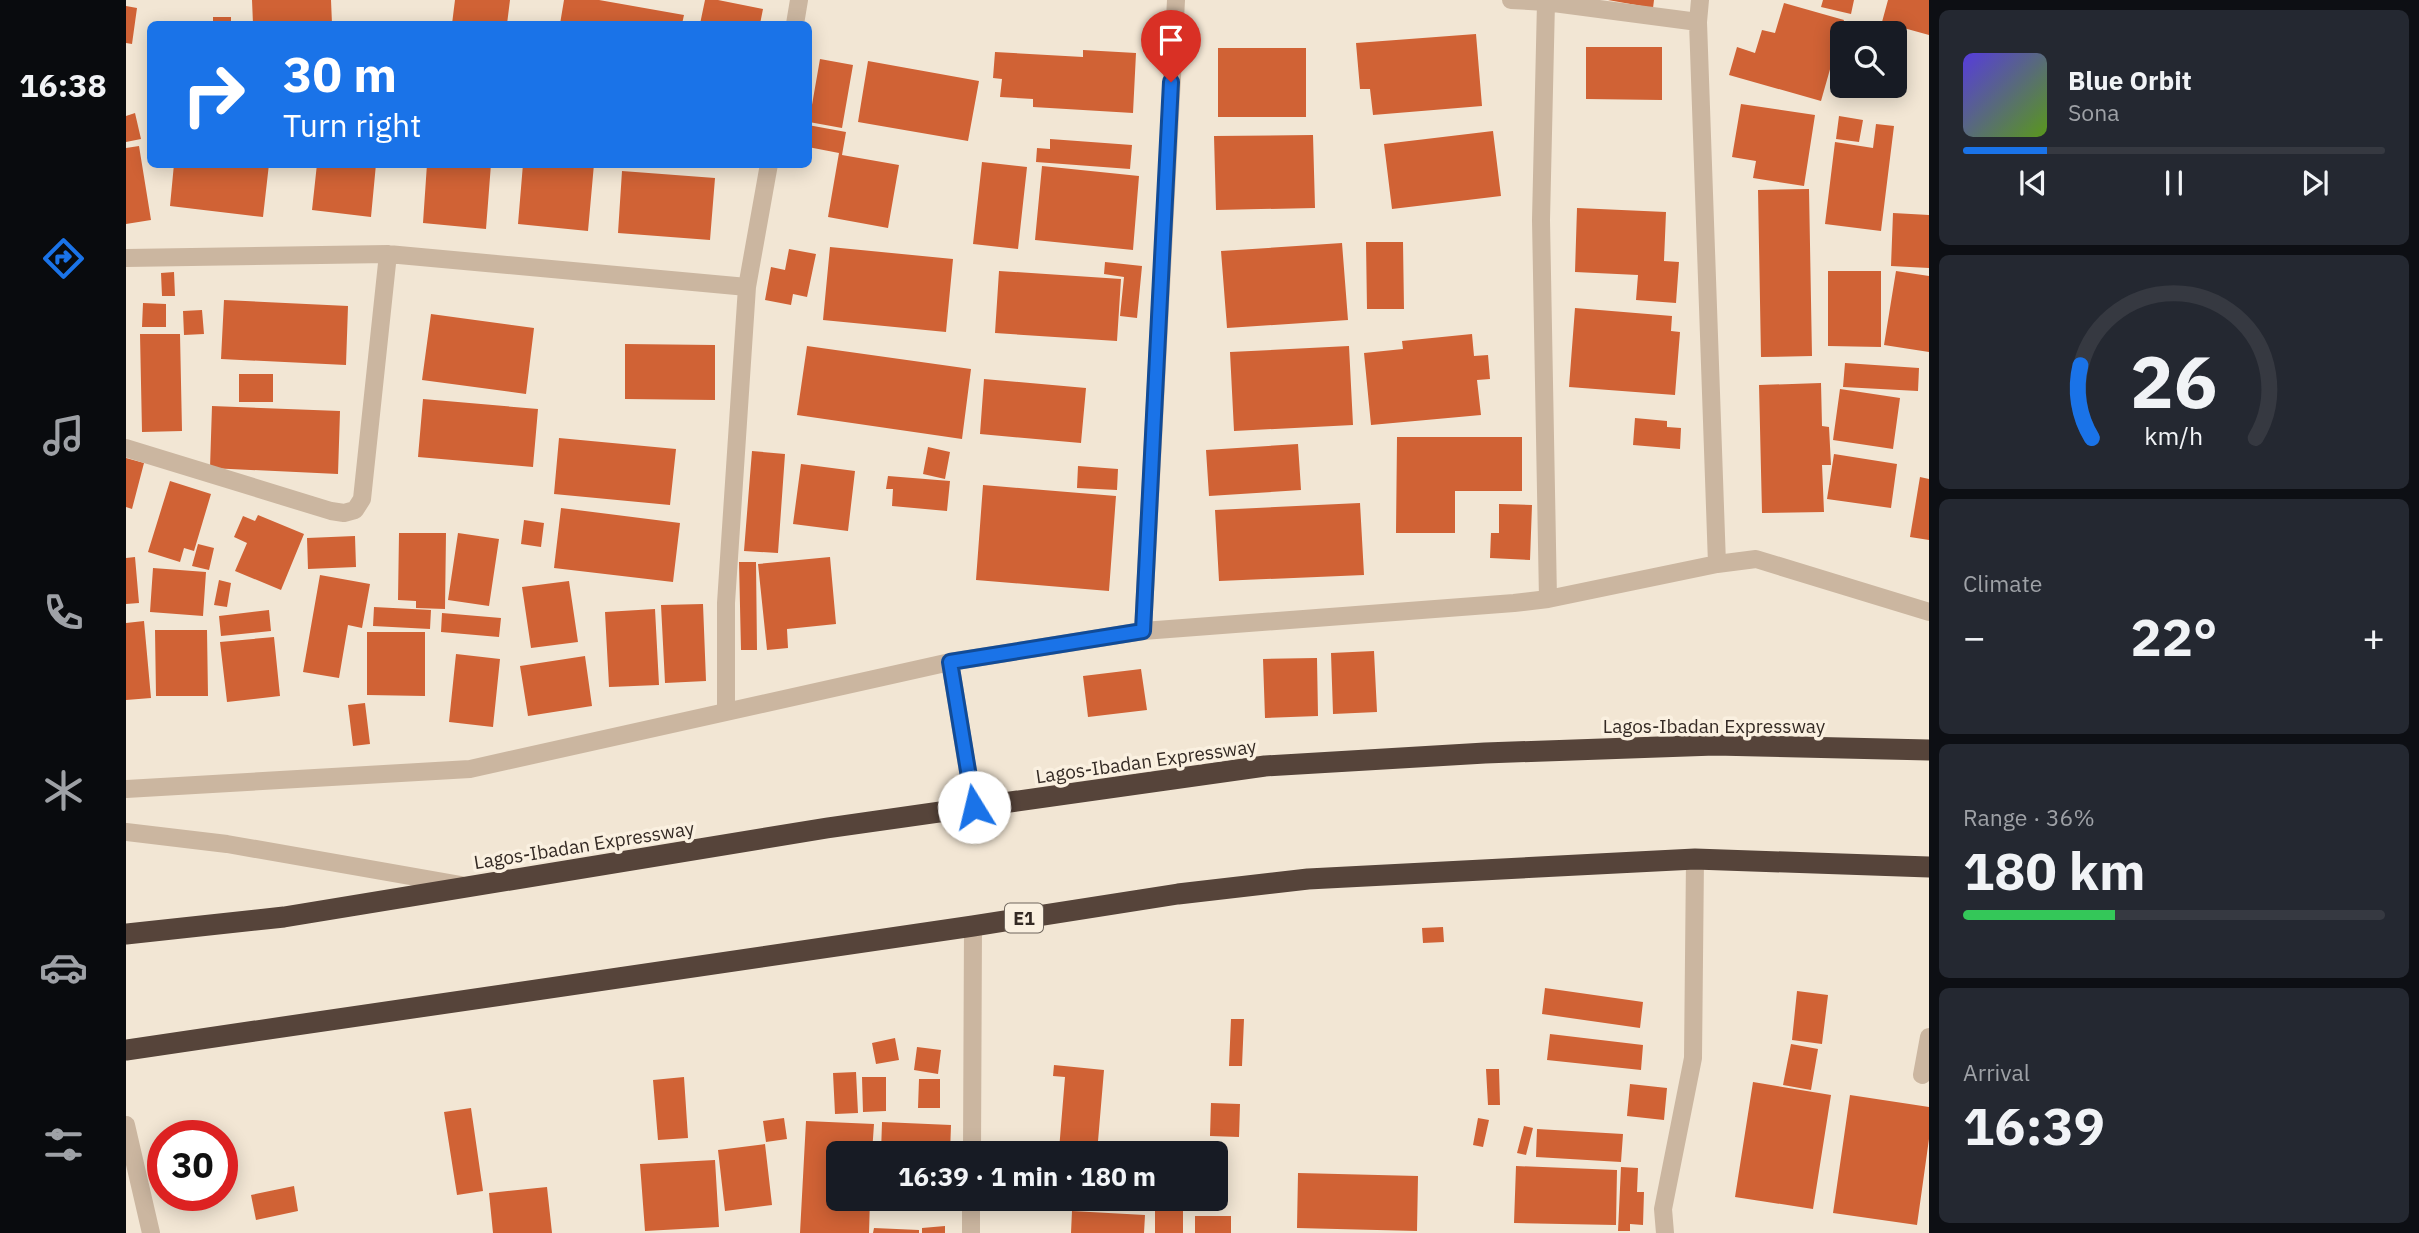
<!DOCTYPE html>
<html lang="en">
<head>
<meta charset="utf-8">
<style>
  body { margin:0; font-family:"IBM Plex Sans",sans-serif; background:#242831; color:#f1f3f6; height:100vh; display:flex; flex-direction:column; font-size:26px; white-space:nowrap }
  * { box-sizing:border-box; margin:0 }
  p { font-size:23px; color:#9ea1a6 }
  .icon { flex:none; width:38px; height:38px; fill:none; stroke:currentColor; stroke-width:2; stroke-linecap:round; stroke-linejoin:round }
  .map { position:relative; flex:1; overflow:hidden }
  .details { display:flex; flex-direction:column; gap:10px; padding:10px; background:#0d0f14; width:490px }
  .details>* { flex:none }
  .banner { position:absolute; left:21px; top:21px; width:665px; height:147px; border-radius:10px; box-shadow:0 4px 18px #0003; background:#1a73e8; color:#fff; overflow:hidden }
  .buttons { position:absolute; left:1704px; top:21px; display:grid; gap:14px }
  .buttons a { display:grid; place-items:center; width:77px; height:77px; border-radius:10px; background:#171b24; box-shadow:0 4px 18px #0003; font-size:35px }
  .speed { position:absolute; left:21px; top:1120px; display:flex; gap:14px; font-size:35px; font-weight:700; text-align:center }
  .speed>* { display:grid; place-content:center; width:91px; height:91px; border-radius:50%; background:#171b24; box-shadow:0 4px 18px #0003; line-height:1 }
  .speed .limit { border:10px solid #d22; background:#fff; color:#111 }
  .pin { position:absolute; display:grid; place-items:center; width:60px; height:60px; color:#fff; margin:-72px -30px; border-radius:50% 50% 50% 0; rotate:-45deg; box-shadow:0 0 7px #0007 }
  .pin .icon { rotate:45deg }
  .me { position:absolute; width:77px; margin:-38px; rotate:351deg; stroke-linejoin:round; filter:drop-shadow(0 0 5px #0008) }
  .turn { display:flex; align-items:center; gap:24px; height:147px; padding:0 21px; font-size:32px }
  .turn .icon { width:91px; height:91px; stroke-width:2.5 }
  .turn b { display:block; font-size:49px; line-height:60px }
  .big { font-size:52px; font-weight:800; line-height:1.1 }
  .details .widget { flex:1; display:flex; flex-direction:column; justify-content:center; gap:10px; min-width:0; padding:0 24px; border-radius:10px; background:#242831 }
  .details .dial { align-items:center; gap:0 }
  .dial svg { height:182px; overflow:visible; fill:none; stroke:#363941; stroke-width:7; stroke-linecap:round; text-anchor:middle }
  .dial text { fill:#f1f3f6; stroke:none }
  .song { display:flex; align-items:center; gap:21px }
  .cover { width:84px; height:84px; border-radius:10px; background:linear-gradient(135deg,hsl(250 70% 55%),hsl(90 70% 35%)) }
  .played { height:7px; border-radius:4px; background:linear-gradient(90deg,#1a73e8 20%,#363941 20%) }
  .keys { display:flex; justify-content:space-around; direction:ltr }
  .heat { display:flex; justify-content:space-between; align-items:center; font-size:38px; direction:ltr }
  .charge { height:10px; border-radius:5px; background:linear-gradient(90deg,#34c759 36%,#363941 0) }
  .trip { position:absolute; left:700px; top:1141px; width:402px; height:70px; border-radius:10px; background:#171b24; box-shadow:0 4px 18px #0003; font-weight:800; line-height:70px; text-align:center }
  main { display:flex; flex:1; min-height:0 }
  .tabs { display:flex; flex-direction:column; width:126px; justify-content:space-around; align-items:center; background:#090b0e; color:#9ea1a6 }
  .tabs .icon { width:49px; height:49px }
  .tabs .on { color:#1a73e8 }
  .tabs b { font-size:32px; color:#f1f3f6 }
  .map>svg:first-child { display:block }
  .building { fill:#d06235 }
  .lines { fill:none; stroke-linecap:round; stroke-linejoin:round }
  .lane { stroke:#cbb6a0; stroke-width:18 }
  .street { stroke:#cbb6a0; stroke-width:18 }
  .highway { stroke:#56443a; stroke-width:21 }
  .route-casing { stroke:#114b97; stroke-width:18 }
  .route { stroke:#1a73e8; stroke-width:12 }
  .labels { text-anchor:middle; dominant-baseline:central; stroke-width:7; stroke-linejoin:round; paint-order:stroke }
  .shield { fill:#faf0e0; stroke:#6f655c; stroke-width:2 }
  .shield-label { font-size:18px; font-weight:bold; fill:#342a24 }
  .street-label { font-size:19px; fill:#342a24; stroke:#faf0e0 }
</style>
</head>
<body>
<main>
<nav class="tabs">
<b>16:38</b>
<svg class="icon on" aria-label="directions" viewBox="0 0 24 24"><path d="M12 3l9 9-9 9-9-9zM9 14v-3h6M13 9l2 2-2 2"/></svg>
<svg class="icon" aria-label="music" viewBox="0 0 24 24"><path d="M9 18V5l10-2v13"/><circle cx="6" cy="18" r="3"/><circle cx="16" cy="16" r="3"/></svg>
<svg class="icon" aria-label="phone" viewBox="0 0 24 24"><path d="M5 4h4l2 5-3 2q2 4 5 5l2-3 5 2v4C11 20 4 13 5 4z"/></svg>
<svg class="icon" aria-label="climate" viewBox="0 0 24 24"><path d="M12 3v18M4 7l16 10M4 17L20 7"/></svg>
<svg class="icon" aria-label="car" viewBox="0 0 24 24"><path d="M5 17H2v-5l4-1 3-4h7l3 4 3 1v5h-3M9 17h6M6 11h13"/><circle cx="7" cy="17" r="2"/><circle cx="17" cy="17" r="2"/></svg>
<svg class="icon" aria-label="filters" viewBox="0 0 24 24"><path d="M4 7h16M4 17h16"/><circle cx="9" cy="7" r="2"/><circle cx="15" cy="17" r="2"/></svg>
</nav>
<div class="map">
<svg width="1803" height="1233" viewBox="0 0 1803 1233">
  <rect width="100%" height="100%" fill="#f2e6d4"/>
  <path class="building" d="M 126,0 L 205,0 L 206,24 L 127,24 Z
    M 329,0 L 384,0 L 381,24 L 326,24 Z
    M 438,0 L 473,0 L 558,15 L 556,24 L 434,24 Z
    M 579,0 L 592,0 L 637,9 L 634,24 L 574,24 Z
    M 1482,0 L 1528,0 L 1527,8 Z
    M 1697,0 L 1728,0 L 1725,14 L 1695,7 Z
    M 1762,0 L 1803,0 L 1803,35 L 1756,22 Z
    M 1658,3 L 1718,20 L 1695,101 L 1603,75 L 1611,47 L 1629,53 L 1636,30 L 1649,33 Z
    M 0,6 L 11,8 L 6,44 L 0,43 Z
    M 87,17 L 105,17 L 105,24 L 87,24 Z
    M 1350,34 L 1356,106 L 1247,115 L 1244,89 L 1234,89 L 1230,43 Z
    M 1460,47 L 1536,47 L 1536,100 L 1460,99 Z
    M 1092,48 L 1180,48 L 1180,117 L 1092,117 Z
    M 957,50 L 1010,53 L 1007,113 L 907,107 L 907,99 L 874,97 L 876,79 L 867,78 L 869,52 L 957,57 Z
    M 694,59 L 727,65 L 716,128 L 683,122 Z
    M 742,61 L 853,81 L 842,141 L 732,122 Z
    M 1615,104 L 1689,115 L 1678,186 L 1627,178 L 1630,161 L 1606,157 Z
    M 9,113 L 15,139 L 0,142 L 0,116 Z
    M 1713,116 L 1737,120 L 1733,142 L 1710,139 Z
    M 1750,124 L 1768,126 L 1755,231 L 1699,224 L 1709,142 L 1747,148 Z
    M 682,125 L 720,132 L 716,155 L 773,165 L 762,228 L 702,217 L 713,153 L 682,147 Z
    M 1367,131 L 1375,196 L 1266,209 L 1258,144 Z
    M 1187,135 L 1189,208 L 1090,210 L 1088,136 Z
    M 924,139 L 1006,145 L 1004,169 L 910,162 L 911,148 L 924,149 Z
    M 13,146 L 25,220 L 0,224 L 0,148 Z
    M 856,162 L 901,167 L 892,249 L 847,244 Z
    M 48,164 L 143,164 L 137,217 L 44,206 Z
    M 191,164 L 250,164 L 245,217 L 186,210 Z
    M 301,164 L 365,164 L 360,229 L 297,223 Z
    M 397,164 L 468,164 L 462,231 L 392,224 Z
    M 916,166 L 1013,176 L 1007,250 L 909,240 Z
    M 496,171 L 589,178 L 584,240 L 492,233 Z
    M 1683,189 L 1686,356 L 1635,357 L 1632,190 Z
    M 1451,208 L 1540,212 L 1538,261 L 1553,262 L 1550,303 L 1510,300 L 1512,275 L 1449,272 Z
    M 1767,213 L 1803,215 L 1803,268 L 1765,266 Z
    M 1240,242 L 1277,242 L 1278,309 L 1241,309 Z
    M 1216,243 L 1222,320 L 1101,328 L 1095,251 Z
    M 704,247 L 827,259 L 820,332 L 697,320 Z
    M 663,249 L 690,254 L 681,297 L 667,294 L 665,305 L 639,300 L 645,267 L 659,270 Z
    M 979,262 L 1016,266 L 1011,318 L 994,316 L 998,277 L 978,274 Z
    M 873,271 L 995,279 L 991,341 L 869,333 Z
    M 1702,271 L 1755,271 L 1755,347 L 1702,346 Z
    M 1770,271 L 1803,276 L 1803,352 L 1758,345 Z
    M 48,272 L 49,296 L 36,296 L 35,273 Z
    M 98,300 L 222,306 L 220,365 L 95,359 Z
    M 17,303 L 40,304 L 40,327 L 16,327 Z
    M 1449,308 L 1546,316 L 1545,331 L 1554,332 L 1549,395 L 1443,387 Z
    M 76,310 L 78,334 L 58,335 L 57,311 Z
    M 305,314 L 408,328 L 400,394 L 296,380 Z
    M 14,334 L 54,334 L 56,431 L 16,432 Z
    M 1346,334 L 1348,356 L 1362,355 L 1364,379 L 1351,380 L 1355,415 L 1245,425 L 1238,353 L 1277,349 L 1276,341 Z
    M 499,344 L 589,345 L 589,400 L 499,399 Z
    M 681,346 L 845,369 L 836,439 L 671,415 Z
    M 1223,346 L 1227,425 L 1108,431 L 1104,352 Z
    M 1719,363 L 1793,368 L 1792,391 L 1717,387 Z
    M 113,374 L 147,374 L 147,402 L 113,402 Z
    M 858,379 L 960,388 L 955,443 L 854,434 Z
    M 1695,383 L 1696,426 L 1703,427 L 1705,465 L 1696,465 L 1698,512 L 1636,513 L 1633,385 Z
    M 1714,389 L 1774,398 L 1767,449 L 1707,440 Z
    M 297,399 L 412,409 L 407,467 L 292,457 Z
    M 86,406 L 214,411 L 212,474 L 84,468 Z
    M 1509,418 L 1541,421 L 1541,427 L 1555,428 L 1554,449 L 1507,445 Z
    M 1271,437 L 1396,437 L 1396,491 L 1329,491 L 1329,533 L 1270,533 Z
    M 433,438 L 550,449 L 544,505 L 428,494 Z
    M 1172,444 L 1175,490 L 1083,496 L 1080,450 Z
    M 802,447 L 824,452 L 819,479 L 797,474 Z
    M 626,451 L 659,454 L 652,553 L 618,551 Z
    M 1708,454 L 1771,464 L 1765,508 L 1701,499 Z
    M 0,458 L 18,463 L 6,509 L 0,507 Z
    M 675,464 L 729,471 L 722,531 L 667,524 Z
    M 952,466 L 992,469 L 991,490 L 951,488 Z
    M 762,476 L 824,481 L 821,511 L 766,506 L 767,489 L 760,489 Z
    M 1794,477 L 1803,479 L 1803,540 L 1784,537 Z
    M 44,481 L 85,494 L 68,551 L 58,548 L 54,562 L 22,552 Z
    M 857,485 L 990,496 L 983,591 L 850,580 Z
    M 1234,503 L 1238,575 L 1093,581 L 1089,510 Z
    M 1373,504 L 1406,505 L 1404,560 L 1364,558 L 1365,533 L 1373,533 Z
    M 435,508 L 554,523 L 547,582 L 428,568 Z
    M 132,515 L 178,534 L 155,590 L 109,571 L 121,543 L 108,537 L 117,516 L 129,521 Z
    M 398,520 L 418,523 L 415,547 L 395,544 Z
    M 273,533 L 320,533 L 319,609 L 290,608 L 290,601 L 272,600 Z
    M 332,533 L 373,539 L 363,606 L 322,600 Z
    M 229,536 L 230,567 L 182,569 L 181,538 Z
    M 72,544 L 88,548 L 83,570 L 66,566 Z
    M 9,557 L 13,603 L 0,604 L 0,558 Z
    M 704,557 L 710,624 L 661,629 L 662,648 L 641,650 L 632,564 Z
    M 613,562 L 630,562 L 631,650 L 615,650 Z
    M 27,568 L 80,572 L 77,616 L 24,612 Z
    M 194,575 L 244,584 L 236,628 L 222,625 L 213,678 L 177,672 Z
    M 93,580 L 105,583 L 101,607 L 88,605 Z
    M 443,581 L 452,642 L 405,648 L 396,587 Z
    M 577,604 L 580,681 L 539,683 L 535,605 Z
    M 248,607 L 305,610 L 304,629 L 247,626 Z
    M 529,609 L 533,685 L 483,687 L 479,612 Z
    M 143,610 L 145,631 L 95,636 L 93,616 Z
    M 316,613 L 375,618 L 373,637 L 315,632 Z
    M 18,621 L 25,698 L 0,700 L 0,623 Z
    M 29,630 L 81,630 L 82,696 L 30,696 Z
    M 241,632 L 299,632 L 299,696 L 241,695 Z
    M 148,637 L 154,696 L 101,702 L 94,642 Z
    M 1248,651 L 1251,712 L 1207,714 L 1205,653 Z
    M 330,654 L 374,659 L 367,727 L 323,722 Z
    M 459,656 L 466,706 L 402,716 L 394,666 Z
    M 1191,658 L 1192,716 L 1139,718 L 1137,659 Z
    M 1015,669 L 1021,710 L 962,717 L 957,676 Z
    M 239,703 L 244,744 L 227,746 L 222,705 Z
    M 1317,927 L 1318,942 L 1297,943 L 1296,928 Z
    M 1419,988 L 1517,1002 L 1514,1028 L 1416,1014 Z
    M 1671,991 L 1702,995 L 1696,1044 L 1666,1040 Z
    M 1105,1019 L 1118,1019 L 1116,1066 L 1103,1066 Z
    M 1424,1034 L 1517,1045 L 1515,1070 L 1421,1060 Z
    M 769,1038 L 773,1060 L 750,1064 L 746,1043 Z
    M 1665,1044 L 1692,1049 L 1685,1090 L 1657,1085 Z
    M 791,1047 L 815,1050 L 812,1074 L 788,1070 Z
    M 928,1065 L 978,1070 L 971,1153 L 933,1150 L 939,1077 L 927,1076 Z
    M 1360,1069 L 1373,1069 L 1374,1105 L 1362,1105 Z
    M 730,1072 L 732,1113 L 709,1114 L 707,1073 Z
    M 558,1077 L 562,1138 L 532,1140 L 527,1080 Z
    M 736,1077 L 760,1077 L 760,1111 L 737,1112 Z
    M 793,1079 L 814,1079 L 814,1108 L 792,1108 Z
    M 1627,1082 L 1705,1095 L 1687,1209 L 1609,1197 Z
    M 1504,1084 L 1541,1088 L 1538,1120 L 1501,1116 Z
    M 1724,1095 L 1803,1107 L 1803,1139 L 1791,1225 L 1707,1213 Z
    M 1085,1103 L 1114,1104 L 1113,1137 L 1084,1136 Z
    M 345,1108 L 357,1191 L 331,1195 L 318,1112 Z
    M 658,1118 L 661,1139 L 640,1142 L 637,1121 Z
    M 1352,1118 L 1363,1120 L 1357,1147 L 1347,1145 Z
    M 680,1121 L 748,1124 L 746,1153 L 712,1153 L 712,1199 L 744,1199 L 743,1233 L 674,1233 Z
    M 756,1122 L 825,1125 L 824,1153 L 755,1153 Z
    M 1398,1126 L 1407,1128 L 1400,1155 L 1391,1153 Z
    M 1411,1129 L 1497,1134 L 1495,1162 L 1410,1157 Z
    M 639,1144 L 646,1205 L 599,1211 L 592,1150 Z
    M 589,1160 L 593,1227 L 519,1231 L 514,1164 Z
    M 1390,1166 L 1491,1170 L 1490,1225 L 1388,1223 Z
    M 1495,1167 L 1512,1168 L 1511,1192 L 1518,1192 L 1517,1225 L 1504,1224 L 1504,1231 L 1492,1231 Z
    M 1172,1173 L 1292,1176 L 1291,1231 L 1171,1228 Z
    M 168,1186 L 172,1211 L 130,1220 L 125,1195 Z
    M 421,1187 L 426,1233 L 367,1233 L 363,1193 Z
    M 946,1211 L 1019,1215 L 1018,1233 L 945,1233 Z
    M 1029,1211 L 1057,1211 L 1057,1233 L 1029,1233 Z
    M 1069,1216 L 1105,1216 L 1105,1233 L 1069,1233 Z
    M 819,1226 L 819,1233 L 796,1233 L 796,1228 Z
    M 748,1228 L 793,1230 L 793,1233 L 747,1233 Z"/>
  <g class="lines">
    <path class="lane" d="M 1796,1075 L 1803,1037"/>
    <path class="street" d="M 1385,0 L 1420,2 L 1572,22
      M 1574,0 L 1572,22 L 1591,564
      M 1420,2 L 1415,220 L 1422,599
      M 669,24 L 673,0
      M 0,258 L 262,254 L 621,287
      M 0,448 L 205,511 L 218,513 L 229,510 L 236,499 L 262,254
      M 1017,631 L 1050,0
      M 824,662 L 848,808
      M 600,710 L 600,603 L 621,287 L 643,164
      M 0,789 L 344,769 L 824,662 L 1017,631 L 1388,603 L 1422,599 L 1591,564 L 1630,559 L 1803,612
      M 0,832 L 101,844 L 335,885
      M 0,1125 L 25,1233
      M 846,1153 L 847,926
      M 845,1233 L 845,1199
      M 1539,1233 L 1537,1209 L 1567,1058 L 1569,859"/>
    <path class="highway" d="M 0,934 L 158,917 L 701,828 L 1139,766 L 1359,753 L 1589,745 L 1803,750
      M 0,1050 L 847,926 L 1052,894 L 1182,879 L 1569,859 L 1803,867"/>
  </g>
  <g class="lines">
    <defs>
      <path id="route" d="M 848,807 L 824,662 L 1017,631 L 1045,82"/>
    </defs>
    <use href="#route" class="route-casing"/>
    <use href="#route" class="route"/>
  </g>
  <g class="labels">
    <rect class="shield" x="879" y="903.5" width="38" height="29" rx="5"/>
    <g class="shield-label">
      <text x="898" y="918">E1</text>
    </g>
    <g class="street-label">
      <text x="1588" y="726">Lagos-Ibadan Expressway</text>
      <text transform="translate(1020 761) rotate(-8)">Lagos-Ibadan Expressway</text>
      <text transform="translate(458 845) rotate(-9)">Lagos-Ibadan Expressway</text>
    </g>
  </g>
</svg>
<div class="buttons">
<a><svg class="icon" aria-label="search" viewBox="0 0 24 24"><circle cx="10" cy="10" r="6"/><path d="M15 15l6 6"/></svg></a>
</div>
<div class="speed"><div class="limit">30</div></div>
<div class="pin" style="left:1045px;top:82px;background:#d93025"><svg class="icon" aria-label="arrive" viewBox="0 0 24 24"><path d="M6 21V4h12l-3 4 3 4H6"/></svg></div>
<svg class="me" style="left:848px;top:807px" viewBox="-20 -20 40 40"><circle r="19" fill="#fff"/><path d="M0-13L10 11 0 6-10 11z" fill="#1a73e8"/></svg>
<div class="trip">16:39 · 1 min · 180 m</div>
<div class="banner">
<div class="turn"><svg class="icon" aria-label="right" viewBox="0 0 24 24"><path d="M7 20v-9h11M14 6l5 5-5 5"/></svg><div><b>30 m</b>Turn right</div></div>
</div>
</div>
<section class="details">
<div class="widget">
<div class="song"><i class="cover"></i><div><b>Blue Orbit</b><p>Sona</p></div></div>
<div class="played"></div>
<div class="keys"><svg class="icon" aria-label="previous" viewBox="0 0 24 24"><path d="M18 5L8 12l10 7zM5 5v14"/></svg><svg class="icon" aria-label="pause" viewBox="0 0 24 24"><path d="M8 5v14M16 5v14"/></svg><svg class="icon" aria-label="next" viewBox="0 0 24 24"><path d="M6 5l10 7-10 7zM19 5v14"/></svg></div>
</div>
<div class="widget dial"><svg viewBox="0 0 100 80">
<path d="M14 69A42 42 0 1 1 86 69"/>
<path d="M14 69A42 42 0 0 1 9 37" stroke="#1a73e8"/>
<text x="50" y="56" font-size="32" font-weight="700">26</text>
<text x="50" y="72" font-size="11">km/h</text>
</svg></div>
<div class="widget"><p>Climate</p>
<div class="heat"><a>−</a><b class="big">22°</b><a>+</a></div>
</div>
<div class="widget"><p>Range · 36%</p><b class="big">180 km</b><div class="charge"></div></div>
<div class="widget"><p>Arrival</p><b class="big">16:39</b></div>
</section>
</main>
</body>
</html>
